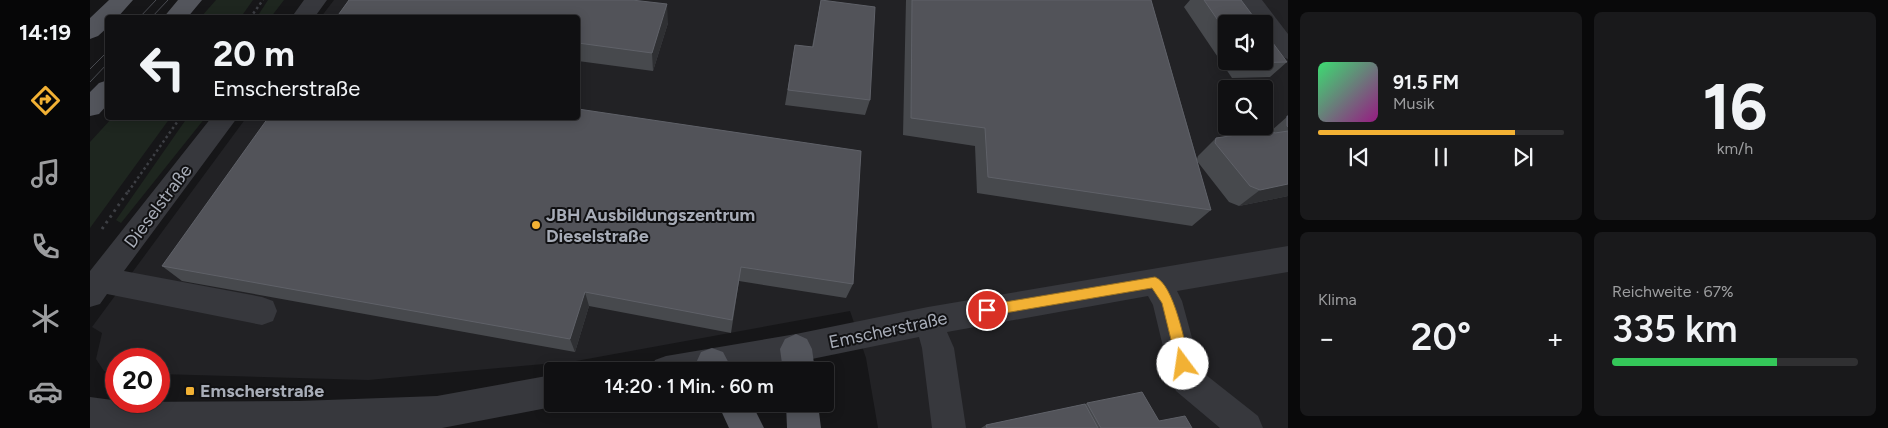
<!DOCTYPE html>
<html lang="de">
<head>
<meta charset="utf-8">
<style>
  body { margin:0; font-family:Figtree,sans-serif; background:#19191b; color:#f1f3f6; height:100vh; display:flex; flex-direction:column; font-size:19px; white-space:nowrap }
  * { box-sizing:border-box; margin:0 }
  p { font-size:16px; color:#9c9d9f }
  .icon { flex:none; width:28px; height:28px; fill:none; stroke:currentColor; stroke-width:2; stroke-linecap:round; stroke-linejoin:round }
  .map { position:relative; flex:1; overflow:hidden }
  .panel { display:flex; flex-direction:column; gap:12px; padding:12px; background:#09090a; width:600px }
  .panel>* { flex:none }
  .banner { position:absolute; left:15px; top:15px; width:475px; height:105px; border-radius:5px; box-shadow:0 2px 12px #0003,0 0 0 1px #303032; background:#101012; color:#f1f3f6; overflow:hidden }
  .buttons { position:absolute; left:1128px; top:15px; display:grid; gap:10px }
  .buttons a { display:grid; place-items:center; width:55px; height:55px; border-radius:5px; background:#101012; box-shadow:0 2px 12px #0003,0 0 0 1px #303032; font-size:25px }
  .speed { position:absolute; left:15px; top:348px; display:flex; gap:10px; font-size:25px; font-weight:700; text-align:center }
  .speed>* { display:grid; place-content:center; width:65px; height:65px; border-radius:50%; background:#101012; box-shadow:0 2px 12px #0003,0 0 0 1px #303032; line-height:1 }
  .speed .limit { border:8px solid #d22; background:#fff; color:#111 }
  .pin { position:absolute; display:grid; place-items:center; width:42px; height:42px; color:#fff; margin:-21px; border:2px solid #fff; border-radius:50%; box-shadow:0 1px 5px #0007 }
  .me { position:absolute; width:55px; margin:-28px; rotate:346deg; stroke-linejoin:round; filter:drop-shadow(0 0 4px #0008) }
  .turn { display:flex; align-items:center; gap:18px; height:105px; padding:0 25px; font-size:22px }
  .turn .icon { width:65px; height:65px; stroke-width:2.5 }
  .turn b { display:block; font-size:35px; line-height:42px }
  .big { font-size:38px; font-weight:600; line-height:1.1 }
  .panel .card { flex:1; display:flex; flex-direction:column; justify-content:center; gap:8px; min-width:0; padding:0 18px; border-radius:8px; background:#19191b }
  .panel .dial { align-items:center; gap:0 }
  .dial b { font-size:65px; line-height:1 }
  .song { display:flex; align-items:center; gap:15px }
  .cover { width:60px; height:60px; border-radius:8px; background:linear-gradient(135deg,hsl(140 70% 55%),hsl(310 70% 35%)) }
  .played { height:5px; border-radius:2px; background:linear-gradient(90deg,#f2b134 80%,#303032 80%) }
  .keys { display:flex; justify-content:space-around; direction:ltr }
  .heat { display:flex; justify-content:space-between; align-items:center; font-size:28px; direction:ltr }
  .charge { height:8px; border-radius:4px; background:linear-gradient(90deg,#34c759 67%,#303032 0) }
  .panel .tiles { flex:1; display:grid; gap:12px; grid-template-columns:repeat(2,1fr) }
  .trip { position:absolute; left:454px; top:362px; width:290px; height:50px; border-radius:5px; background:#101012; box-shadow:0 2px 12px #0003,0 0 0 1px #303032; font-weight:600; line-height:50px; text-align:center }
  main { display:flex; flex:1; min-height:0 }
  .dock { display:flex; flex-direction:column; width:90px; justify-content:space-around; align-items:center; background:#060607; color:#9c9d9f }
  .dock .icon { width:35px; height:35px }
  .dock .active { color:#f2b134 }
  .dock b { font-size:22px; color:#f1f3f6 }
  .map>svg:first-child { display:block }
  .built { fill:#222225; fill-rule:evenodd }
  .green { fill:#1e261f }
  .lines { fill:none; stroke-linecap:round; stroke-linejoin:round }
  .path-far1 { stroke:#3d3f44; stroke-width:2.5; stroke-dasharray:2.5 3; stroke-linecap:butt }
  .path { stroke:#3d3f44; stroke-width:3; stroke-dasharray:2.5 4.5; stroke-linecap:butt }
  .minor { fill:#37383d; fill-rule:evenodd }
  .major { fill:#53555c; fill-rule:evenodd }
  .tram { stroke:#4a4c52; stroke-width:1 }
  .wall { fill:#47494d }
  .shaded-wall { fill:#2f3033 }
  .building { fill:#525359; stroke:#5f6168 }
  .route { fill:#f2b134; stroke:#9d7322 }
  .poi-dot { fill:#f2b134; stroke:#111113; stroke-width:2 }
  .labels { text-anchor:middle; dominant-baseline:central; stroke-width:4; stroke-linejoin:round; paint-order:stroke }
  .street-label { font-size:18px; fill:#a8adb8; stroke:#111113 }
  .poi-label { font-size:18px; font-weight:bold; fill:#a8adb8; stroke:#111113; text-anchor:start }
</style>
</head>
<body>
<main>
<nav class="dock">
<b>14:19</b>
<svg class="icon active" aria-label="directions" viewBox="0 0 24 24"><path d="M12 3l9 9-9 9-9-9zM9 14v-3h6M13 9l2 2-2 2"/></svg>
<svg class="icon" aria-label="music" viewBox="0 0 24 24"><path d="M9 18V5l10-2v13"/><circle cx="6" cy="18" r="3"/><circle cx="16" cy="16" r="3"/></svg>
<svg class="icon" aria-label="phone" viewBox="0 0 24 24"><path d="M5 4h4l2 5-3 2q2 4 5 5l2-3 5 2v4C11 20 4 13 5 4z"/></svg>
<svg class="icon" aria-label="climate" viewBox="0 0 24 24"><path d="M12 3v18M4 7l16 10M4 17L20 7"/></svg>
<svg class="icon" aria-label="car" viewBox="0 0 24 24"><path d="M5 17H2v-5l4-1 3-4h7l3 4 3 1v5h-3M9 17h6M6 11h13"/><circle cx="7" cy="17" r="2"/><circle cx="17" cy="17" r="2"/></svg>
</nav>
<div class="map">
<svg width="1198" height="428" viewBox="0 0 1198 428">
  <rect width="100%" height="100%" fill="#161618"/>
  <path class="built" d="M 244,0 L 1198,0 L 1198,428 L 788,428 L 776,358 L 760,311 L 486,361 L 278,380 L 69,374 L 69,359 L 26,359 L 26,371 L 14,371 L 6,359 L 12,333 L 2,327 L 156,118 L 488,118 L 488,18 L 231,17 ZM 1136,24 L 1174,24 L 1174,61 L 1136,61 ZM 1136,89 L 1174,89 L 1174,126 L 1136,126 Z"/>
  <path class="green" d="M 126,0 L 163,0 L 151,17 L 111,17 Z
    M 178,0 L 194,0 L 181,17 L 167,17 Z
    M 22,118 L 80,118 L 0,228 L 0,142 Z
    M 97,118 L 115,118 L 31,223 L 26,220 Z"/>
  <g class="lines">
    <path class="path-far1" d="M 160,18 L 173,0
      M 38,192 L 90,118"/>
    <path class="path" d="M 12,229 L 39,190"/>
    <path class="minor" d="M 214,0 L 237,0 L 224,18 L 201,18 Z
      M 1150,0 L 1172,0 L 1198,34 L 1198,59 C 1184,55 1174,38 1174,24 L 1167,24 Z
      M 121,118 L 147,118 L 34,271 L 172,297 L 183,301 L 187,311 L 183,321 L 172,325 L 17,294 L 10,304 L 0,307 L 0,271 Z
      M 1198,246 L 1198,272 L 1087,291 L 1092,301 L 1111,371 L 1168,416 L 1173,428 L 1130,428 L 1086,391 L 1081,380 L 1063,305 L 1058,296 L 857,332 L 864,348 L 876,428 L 842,428 L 832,348 L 829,337 L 663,371 L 560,371 L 565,360 L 576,356 L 706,334 L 838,307 Z
      M 462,375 L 462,404 L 470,404 L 462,407 L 352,428 L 0,428 L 0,397 L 37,402 L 209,401 L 347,396 Z"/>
    <path class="major" d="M 19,0 L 43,0 L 27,18 L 18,18 L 18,27 L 8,36 L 0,39 L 0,18 Z
      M 88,0 L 112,0 L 97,18 L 73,18 Z
      M 18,80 L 18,104 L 9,114 L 0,116 L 0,92 L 9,83 Z
      M 706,334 L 717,339 L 722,349 L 725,371 L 693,371 L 690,349 L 695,339 Z
      M 622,348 L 633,352 L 643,371 L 610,371 L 606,363 L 611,352 Z
      M 628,404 L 662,404 L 674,428 L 639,428 Z
      M 696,404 L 728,404 L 731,428 L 697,428 Z"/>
    <path class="tram" d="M 49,18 L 66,0
      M 61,18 L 78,0
      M 0,69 L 18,51
      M 0,82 L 18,63"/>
  </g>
  <path class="wall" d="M 259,0 L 578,23 L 563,71 L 488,61 L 488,18 L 246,18 Z
    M 731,0 L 780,100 L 775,115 L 695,105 L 705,45 L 722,47 Z
    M 816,0 L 1061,0 L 1107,159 L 1108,156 L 1126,138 L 1181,131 L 1198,116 L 1198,196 L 1149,206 L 1139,202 L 1107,161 L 1121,210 L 1102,226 L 887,193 L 885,146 L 813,135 Z
    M 1100,0 L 1151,0 L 1136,24 L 1136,61 L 1197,62 L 1180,77 L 1142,78 L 1094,7 Z
    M 771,151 L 763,284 L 756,298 L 649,281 L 641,333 L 499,306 L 485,352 L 92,281 L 72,266 Z
    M 997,403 L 1069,421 L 1102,428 L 891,428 L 896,425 L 995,404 Z"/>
  <path class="shaded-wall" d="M 577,4 L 578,23 L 563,71 L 562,53 Z
    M 1198,184 L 1198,196 L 1149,206 L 1170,190 Z
    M 495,292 L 499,306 L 485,352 L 480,339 Z"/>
  <path class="building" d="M 259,0 L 542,0 L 577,4 L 562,53 L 488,43 L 488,18 L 301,18 L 282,15 L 280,18 L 246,18 Z
    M 731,0 L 785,7 L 780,100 L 698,90 L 705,45 L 723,47 Z
    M 822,0 L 1061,0 L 1121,210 L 898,177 L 895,128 L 821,118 Z
    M 1114,0 L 1151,0 L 1169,24 L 1136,24 L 1136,32 Z
    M 1174,31 L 1197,62 L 1157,63 L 1156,61 L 1174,61 Z
    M 488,109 L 771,151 L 763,284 L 651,267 L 642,320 L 495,292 L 480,339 L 72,266 L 178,118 L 488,118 Z
    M 1197,116 L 1198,116 L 1198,127 L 1197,126 Z
    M 1179,130 L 1185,133 L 1198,131 L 1198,184 L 1170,190 L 1160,186 L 1125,143 L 1126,138 Z
    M 1052,392 L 1069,421 L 1095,416 L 1102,428 L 1011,428 L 997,403 Z
    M 995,404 L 1008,428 L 897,428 L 896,425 Z"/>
  <path class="route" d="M 1065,277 C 1084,284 1095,344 1100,364 L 1098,369 L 1093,370 L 1089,369 L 1087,364 L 1072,303 L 1062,288 L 897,316 L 892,315 L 890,310 L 892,306 L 897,305 Z"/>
  <g class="poi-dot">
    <circle cx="446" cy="225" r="5"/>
    <rect x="95" y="386" width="10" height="10" rx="2.5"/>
  </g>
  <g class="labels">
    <g class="street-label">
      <text transform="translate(68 206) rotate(-53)">Dieselstraße</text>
      <text transform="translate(798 330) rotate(-12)">Emscherstraße</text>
    </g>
    <g class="poi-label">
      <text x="456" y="215">JBH Ausbildungszentrum<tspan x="456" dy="21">Dieselstraße</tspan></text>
      <text x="110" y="391">Emscherstraße</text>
    </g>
  </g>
</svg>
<div class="buttons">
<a><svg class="icon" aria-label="sound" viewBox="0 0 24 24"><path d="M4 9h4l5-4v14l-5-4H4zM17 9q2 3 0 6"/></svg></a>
<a><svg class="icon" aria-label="search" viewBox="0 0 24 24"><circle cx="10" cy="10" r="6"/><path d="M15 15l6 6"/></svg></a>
</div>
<div class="speed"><div class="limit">20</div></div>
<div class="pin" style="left:897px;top:310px;background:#d93025"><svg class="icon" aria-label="arrive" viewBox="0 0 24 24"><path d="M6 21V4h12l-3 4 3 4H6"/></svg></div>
<svg class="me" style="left:1093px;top:364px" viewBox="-20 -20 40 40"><circle r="19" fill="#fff"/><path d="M0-13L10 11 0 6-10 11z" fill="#f2b134"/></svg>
<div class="trip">14:20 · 1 Min. · 60 m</div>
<div class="banner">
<div class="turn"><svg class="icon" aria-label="left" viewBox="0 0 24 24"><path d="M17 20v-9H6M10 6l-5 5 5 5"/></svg><div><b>20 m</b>Emscherstraße</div></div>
</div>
</div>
<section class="panel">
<div class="tiles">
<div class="card">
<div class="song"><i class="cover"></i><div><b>91.5 FM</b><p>Musik</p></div></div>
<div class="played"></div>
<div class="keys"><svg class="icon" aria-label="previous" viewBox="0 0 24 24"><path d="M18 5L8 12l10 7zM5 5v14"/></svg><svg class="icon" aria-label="pause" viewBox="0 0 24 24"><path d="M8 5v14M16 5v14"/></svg><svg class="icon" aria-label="next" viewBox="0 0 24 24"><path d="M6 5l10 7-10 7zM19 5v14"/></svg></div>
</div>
<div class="card dial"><b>16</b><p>km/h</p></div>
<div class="card"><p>Klima</p>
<div class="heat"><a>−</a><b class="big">20°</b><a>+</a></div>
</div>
<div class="card"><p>Reichweite · 67%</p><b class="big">335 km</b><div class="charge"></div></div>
</div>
</section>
</main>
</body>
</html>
